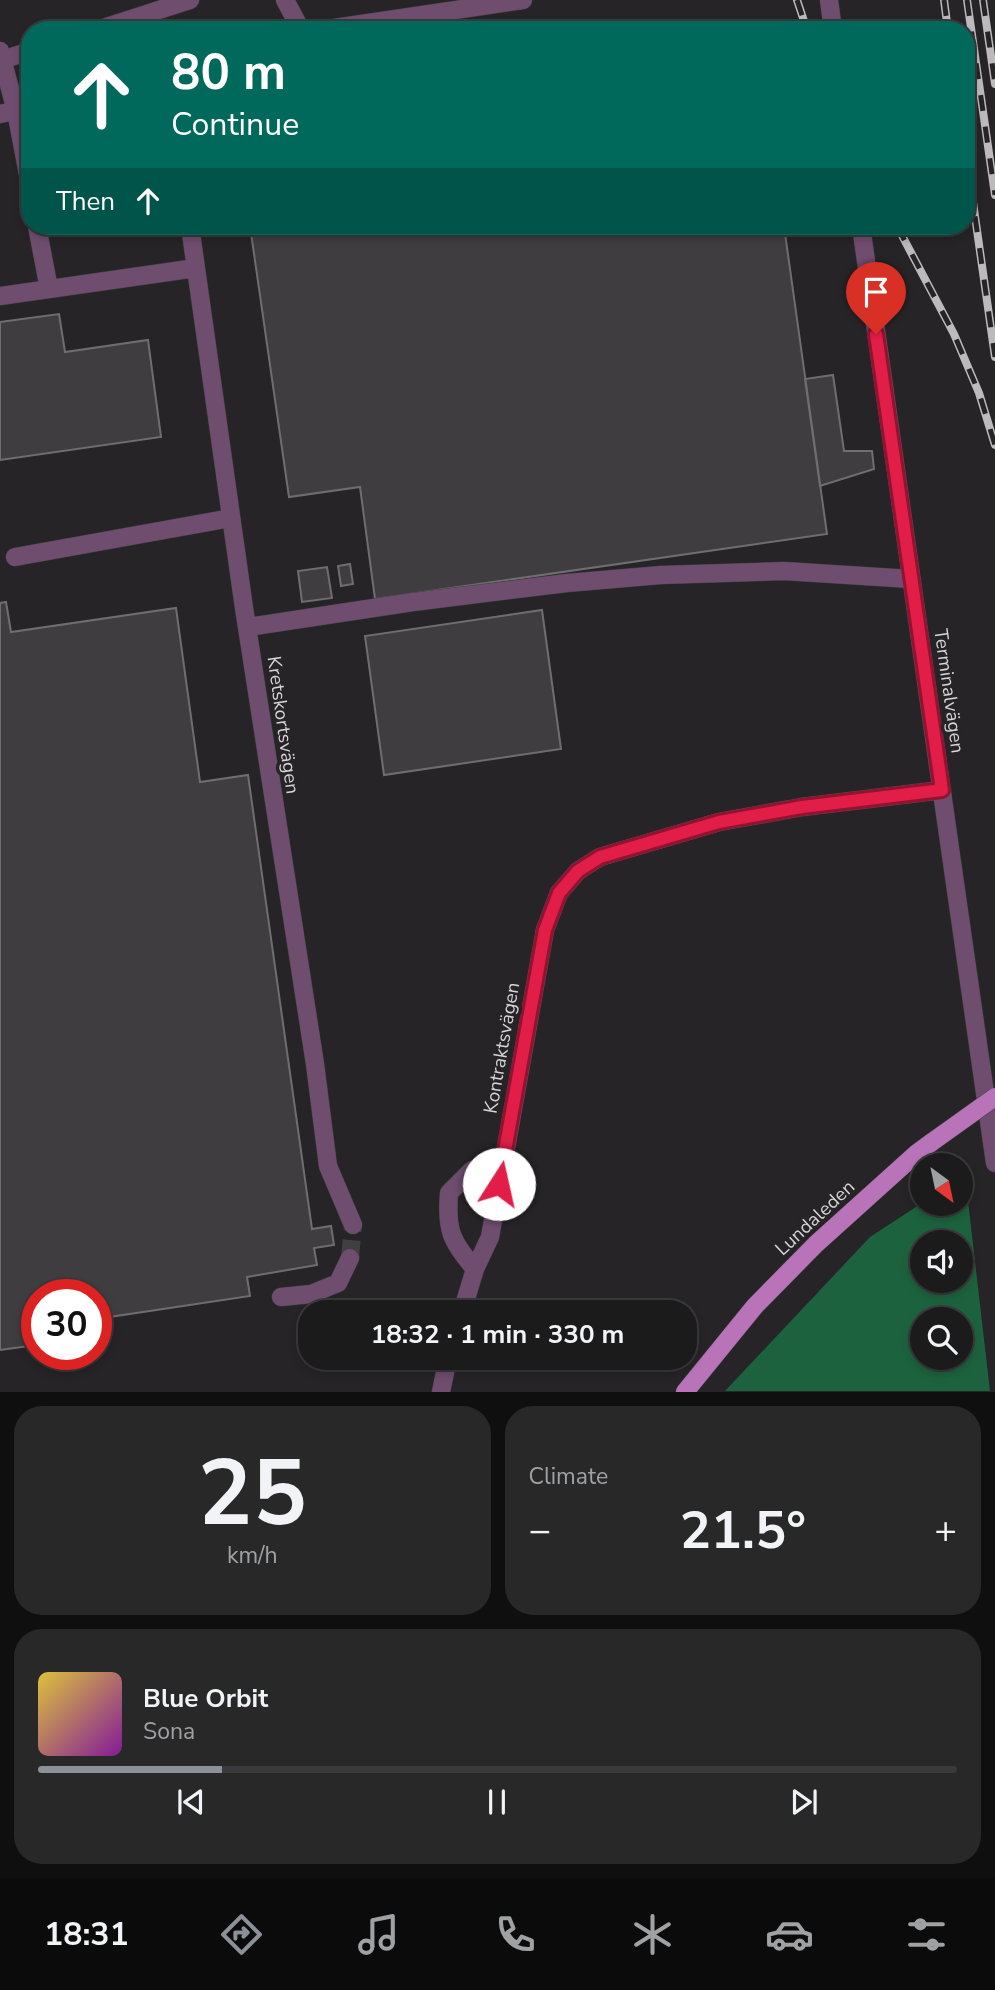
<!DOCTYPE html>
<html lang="en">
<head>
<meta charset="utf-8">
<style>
  body { margin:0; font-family:"Nunito Sans",sans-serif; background:#292829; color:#f1f3f6; height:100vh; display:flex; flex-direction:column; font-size:26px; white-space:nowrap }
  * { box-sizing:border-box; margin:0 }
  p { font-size:23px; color:#a0a1a3 }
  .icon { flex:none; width:38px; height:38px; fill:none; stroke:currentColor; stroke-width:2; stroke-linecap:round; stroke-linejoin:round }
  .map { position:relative; height:1392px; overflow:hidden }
  .panel { display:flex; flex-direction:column; gap:14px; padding:14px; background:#0f0f0f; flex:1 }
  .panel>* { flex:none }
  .banner { position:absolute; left:21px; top:21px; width:954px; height:214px; border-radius:28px; box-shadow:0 4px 10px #0003,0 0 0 2px #3a393b; background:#00695c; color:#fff; overflow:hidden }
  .needle { width:46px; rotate:147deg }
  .buttons { position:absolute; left:910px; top:1153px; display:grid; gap:14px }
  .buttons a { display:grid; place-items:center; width:63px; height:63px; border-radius:50%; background:#1c1b1c; box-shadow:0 4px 10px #0003,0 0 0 2px #3a393b; font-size:35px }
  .speed { position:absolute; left:21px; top:1279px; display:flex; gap:14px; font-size:35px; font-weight:700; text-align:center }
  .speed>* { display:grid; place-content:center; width:91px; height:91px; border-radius:50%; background:#1c1b1c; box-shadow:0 4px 10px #0003,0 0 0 2px #3a393b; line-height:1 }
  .speed .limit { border:10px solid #d22; background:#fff; color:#111 }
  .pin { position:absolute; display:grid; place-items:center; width:60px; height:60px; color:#fff; margin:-72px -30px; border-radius:50% 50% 50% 0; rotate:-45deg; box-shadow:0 0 7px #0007 }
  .pin .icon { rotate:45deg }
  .me { position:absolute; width:77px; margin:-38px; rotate:10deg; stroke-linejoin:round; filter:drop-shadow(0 0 5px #0008) }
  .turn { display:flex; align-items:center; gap:24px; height:147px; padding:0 35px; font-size:32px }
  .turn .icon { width:91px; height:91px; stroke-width:2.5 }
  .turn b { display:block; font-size:49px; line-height:60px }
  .then { display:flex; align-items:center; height:66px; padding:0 35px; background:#0003; gap:14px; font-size:26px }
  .big { font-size:52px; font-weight:700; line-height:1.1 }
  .panel .widget { flex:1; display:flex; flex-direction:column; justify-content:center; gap:10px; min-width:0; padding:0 24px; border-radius:28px; background:#292829 }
  .panel .dial { align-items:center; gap:0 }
  .dial b { font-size:91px; line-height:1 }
  .song { display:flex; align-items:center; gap:21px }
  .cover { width:84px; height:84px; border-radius:10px; background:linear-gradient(135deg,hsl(50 70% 55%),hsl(290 70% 35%)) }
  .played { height:7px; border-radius:4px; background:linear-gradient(90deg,#8c9099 20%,#3a393b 20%) }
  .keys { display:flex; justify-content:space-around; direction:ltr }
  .heat { display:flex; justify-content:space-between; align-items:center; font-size:38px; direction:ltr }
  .panel .tiles { flex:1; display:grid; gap:14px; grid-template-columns:1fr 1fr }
  .widget:last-child { grid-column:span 2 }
  .trip { position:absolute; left:298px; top:1300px; width:399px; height:70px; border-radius:28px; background:#1c1b1c; box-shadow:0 4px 10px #0003,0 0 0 2px #3a393b; font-weight:700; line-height:70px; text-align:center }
  .tabs { display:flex; height:112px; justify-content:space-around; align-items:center; background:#0b0b0b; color:#a0a1a3 }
  .tabs .icon { width:49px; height:49px }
  .tabs .selected { color:#8c9099 }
  .tabs b { font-size:32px; color:#f1f3f6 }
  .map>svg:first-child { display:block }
  .forest { fill:#1d623e; fill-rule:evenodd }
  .building { fill:#3f3d3f; stroke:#706d70; stroke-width:2 }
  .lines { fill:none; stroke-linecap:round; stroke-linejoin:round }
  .minor-tunnel { stroke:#413f41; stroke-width:18; stroke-dasharray:18 9; stroke-linecap:butt }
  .minor-casing { stroke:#424042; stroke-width:19 }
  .major-casing { stroke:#424042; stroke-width:19 }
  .minor { stroke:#6f4d6f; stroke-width:18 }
  .major { stroke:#b973b9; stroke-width:18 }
  .rail-casing { stroke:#bcbabc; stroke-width:8 }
  .rail { stroke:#262426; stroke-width:5; stroke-dasharray:16; stroke-linecap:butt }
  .major-bridge-casing { stroke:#424042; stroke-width:19; stroke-linecap:butt }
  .major-bridge { stroke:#b973b9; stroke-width:18 }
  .route-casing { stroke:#92132f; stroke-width:18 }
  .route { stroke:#e11d48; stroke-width:12 }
  .labels { text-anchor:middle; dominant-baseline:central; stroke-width:7; stroke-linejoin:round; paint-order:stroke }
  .street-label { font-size:19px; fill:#d7d5d7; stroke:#262426 }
</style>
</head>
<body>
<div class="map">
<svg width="995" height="1392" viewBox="0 0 995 1392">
  <rect width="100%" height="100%" fill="#262426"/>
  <path class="forest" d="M 965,1175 L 990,1391 L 725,1391 L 870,1237 L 922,1203 L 961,1204 L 961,1178 ZM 922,1242 L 961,1242 L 961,1281 L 922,1281 ZM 922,1320 L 961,1320 L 961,1358 L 922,1358 Z"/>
  <path class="building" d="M 250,226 L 784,226 L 827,534 L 375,599 L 360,487 L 289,497 Z
    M 59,314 L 65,352 L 148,340 L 161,437 L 0,460 L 0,322 Z
    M 833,375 L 844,451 L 872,451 L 874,469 L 820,486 L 805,379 Z
    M 350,564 L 353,584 L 341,586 L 338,566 Z
    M 327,567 L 332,598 L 302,602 L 298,571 Z
    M 6,602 L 11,632 L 176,608 L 200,782 L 248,775 L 312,1229 L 331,1226 L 334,1245 L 314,1248 L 317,1265 L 247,1277 L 250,1296 L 96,1319 L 96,1295 L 37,1295 L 37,1345 L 0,1350 L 0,603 Z
    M 542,610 L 561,749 L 384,775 L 365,636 Z"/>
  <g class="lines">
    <path class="minor-tunnel" d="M 350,1258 L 353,1225"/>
    <defs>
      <path id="minor" d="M 285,0 L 301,30
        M 829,0 L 833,30
        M 97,30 L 190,0
        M 321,30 L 523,0
        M 0,51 L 16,111 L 30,185
        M 2,60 L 30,51
        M 0,114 L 30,108
        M 37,226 L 49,289
        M 190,226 L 244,608 L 315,1064 L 328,1166 L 353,1225
        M 861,226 L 995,1163
        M 0,296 L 196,268
        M 15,557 L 231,518
        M 248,627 L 413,602 L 567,583 L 661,575 L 784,571 L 911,579
        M 475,1269 C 451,1241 446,1230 449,1193 L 472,1170 L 487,1167 L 499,1184
        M 281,1297 L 311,1294 L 338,1283 L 350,1258
        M 462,1312 L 475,1269 L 490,1237 L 545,930 L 559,893 L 578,871 L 600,857 L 719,822 L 802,807 L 942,790
        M 441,1392 L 448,1358"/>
      <path id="major" d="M 685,1392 L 755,1306 L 816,1244 L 917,1153 L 932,1142"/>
    </defs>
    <use href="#minor" class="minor-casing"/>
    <use href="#major" class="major-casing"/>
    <use href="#minor" class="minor"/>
    <use href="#major" class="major"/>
    <defs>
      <path id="rail" d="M 797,0 L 807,30
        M 944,0 L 948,30
        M 967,0 L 995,195
        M 983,0 L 995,84
        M 966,153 L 995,357
        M 897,226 L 954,334 L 979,393 L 995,445"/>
    </defs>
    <use href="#rail" class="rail-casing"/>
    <use href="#rail" class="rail"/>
    <defs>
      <path id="major-bridge" d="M 932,1142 L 995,1097"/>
    </defs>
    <use href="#major-bridge" class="major-bridge-casing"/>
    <use href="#major-bridge" class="major-bridge"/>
  </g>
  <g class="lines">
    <defs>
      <path id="route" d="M 499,1184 L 545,930 L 559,893 L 578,871 L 600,857 L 719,822 L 802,807 L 942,790 L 876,334"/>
    </defs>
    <use href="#route" class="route-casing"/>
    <use href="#route" class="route"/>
  </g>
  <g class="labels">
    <g class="street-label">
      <text transform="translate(949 691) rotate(82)">Terminalvägen</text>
      <text transform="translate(283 725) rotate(82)">Kretskortsvägen</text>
      <text transform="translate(502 1048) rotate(-80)">Kontraktsvägen</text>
      <text transform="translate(815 1218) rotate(-43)">Lundaleden</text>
    </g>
  </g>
</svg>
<div class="buttons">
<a><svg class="needle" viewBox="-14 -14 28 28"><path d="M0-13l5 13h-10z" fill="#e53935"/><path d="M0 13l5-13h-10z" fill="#a0a1a3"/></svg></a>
<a><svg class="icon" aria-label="sound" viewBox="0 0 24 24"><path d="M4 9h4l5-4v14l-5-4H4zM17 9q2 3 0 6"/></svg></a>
<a><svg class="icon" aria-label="search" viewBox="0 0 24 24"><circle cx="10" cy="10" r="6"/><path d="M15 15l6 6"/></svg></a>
</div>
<div class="speed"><div class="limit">30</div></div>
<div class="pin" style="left:876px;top:334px;background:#d93025"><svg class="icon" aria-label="arrive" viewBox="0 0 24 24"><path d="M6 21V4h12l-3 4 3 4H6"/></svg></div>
<svg class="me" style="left:499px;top:1184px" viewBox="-20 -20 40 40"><circle r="19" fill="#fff"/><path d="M0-13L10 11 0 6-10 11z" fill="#e11d48"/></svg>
<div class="trip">18:32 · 1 min · 330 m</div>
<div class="banner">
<div class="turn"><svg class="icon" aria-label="ahead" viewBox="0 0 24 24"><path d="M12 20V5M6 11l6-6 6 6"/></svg><div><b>80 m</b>Continue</div></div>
<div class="then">Then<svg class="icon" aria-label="ahead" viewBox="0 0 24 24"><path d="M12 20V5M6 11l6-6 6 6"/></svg></div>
</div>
</div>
<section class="panel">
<div class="tiles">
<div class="widget dial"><b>25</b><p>km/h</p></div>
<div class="widget"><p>Climate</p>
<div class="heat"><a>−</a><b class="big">21.5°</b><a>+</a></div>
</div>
<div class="widget">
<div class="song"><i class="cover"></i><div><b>Blue Orbit</b><p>Sona</p></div></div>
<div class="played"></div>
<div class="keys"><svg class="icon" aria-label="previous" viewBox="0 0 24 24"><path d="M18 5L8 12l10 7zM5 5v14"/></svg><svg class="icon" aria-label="pause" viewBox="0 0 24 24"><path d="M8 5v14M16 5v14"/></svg><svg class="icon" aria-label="next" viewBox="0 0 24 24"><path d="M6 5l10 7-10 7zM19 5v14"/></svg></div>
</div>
</div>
</section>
<nav class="tabs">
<b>18:31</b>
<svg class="icon selected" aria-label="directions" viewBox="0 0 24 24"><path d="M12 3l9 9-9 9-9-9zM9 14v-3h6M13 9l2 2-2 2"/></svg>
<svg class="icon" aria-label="music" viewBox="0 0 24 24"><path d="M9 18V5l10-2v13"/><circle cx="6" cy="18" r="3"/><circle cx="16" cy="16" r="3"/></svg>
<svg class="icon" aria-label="phone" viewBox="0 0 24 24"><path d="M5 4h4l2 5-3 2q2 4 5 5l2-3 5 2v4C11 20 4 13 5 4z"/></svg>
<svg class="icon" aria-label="climate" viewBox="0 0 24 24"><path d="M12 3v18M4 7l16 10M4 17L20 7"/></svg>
<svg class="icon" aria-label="car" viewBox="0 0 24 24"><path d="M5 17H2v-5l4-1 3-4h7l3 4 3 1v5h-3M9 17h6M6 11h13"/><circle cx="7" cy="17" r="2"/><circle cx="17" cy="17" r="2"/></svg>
<svg class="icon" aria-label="filters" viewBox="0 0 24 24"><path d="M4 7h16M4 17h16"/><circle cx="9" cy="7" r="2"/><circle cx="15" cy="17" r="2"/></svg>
</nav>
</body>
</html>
